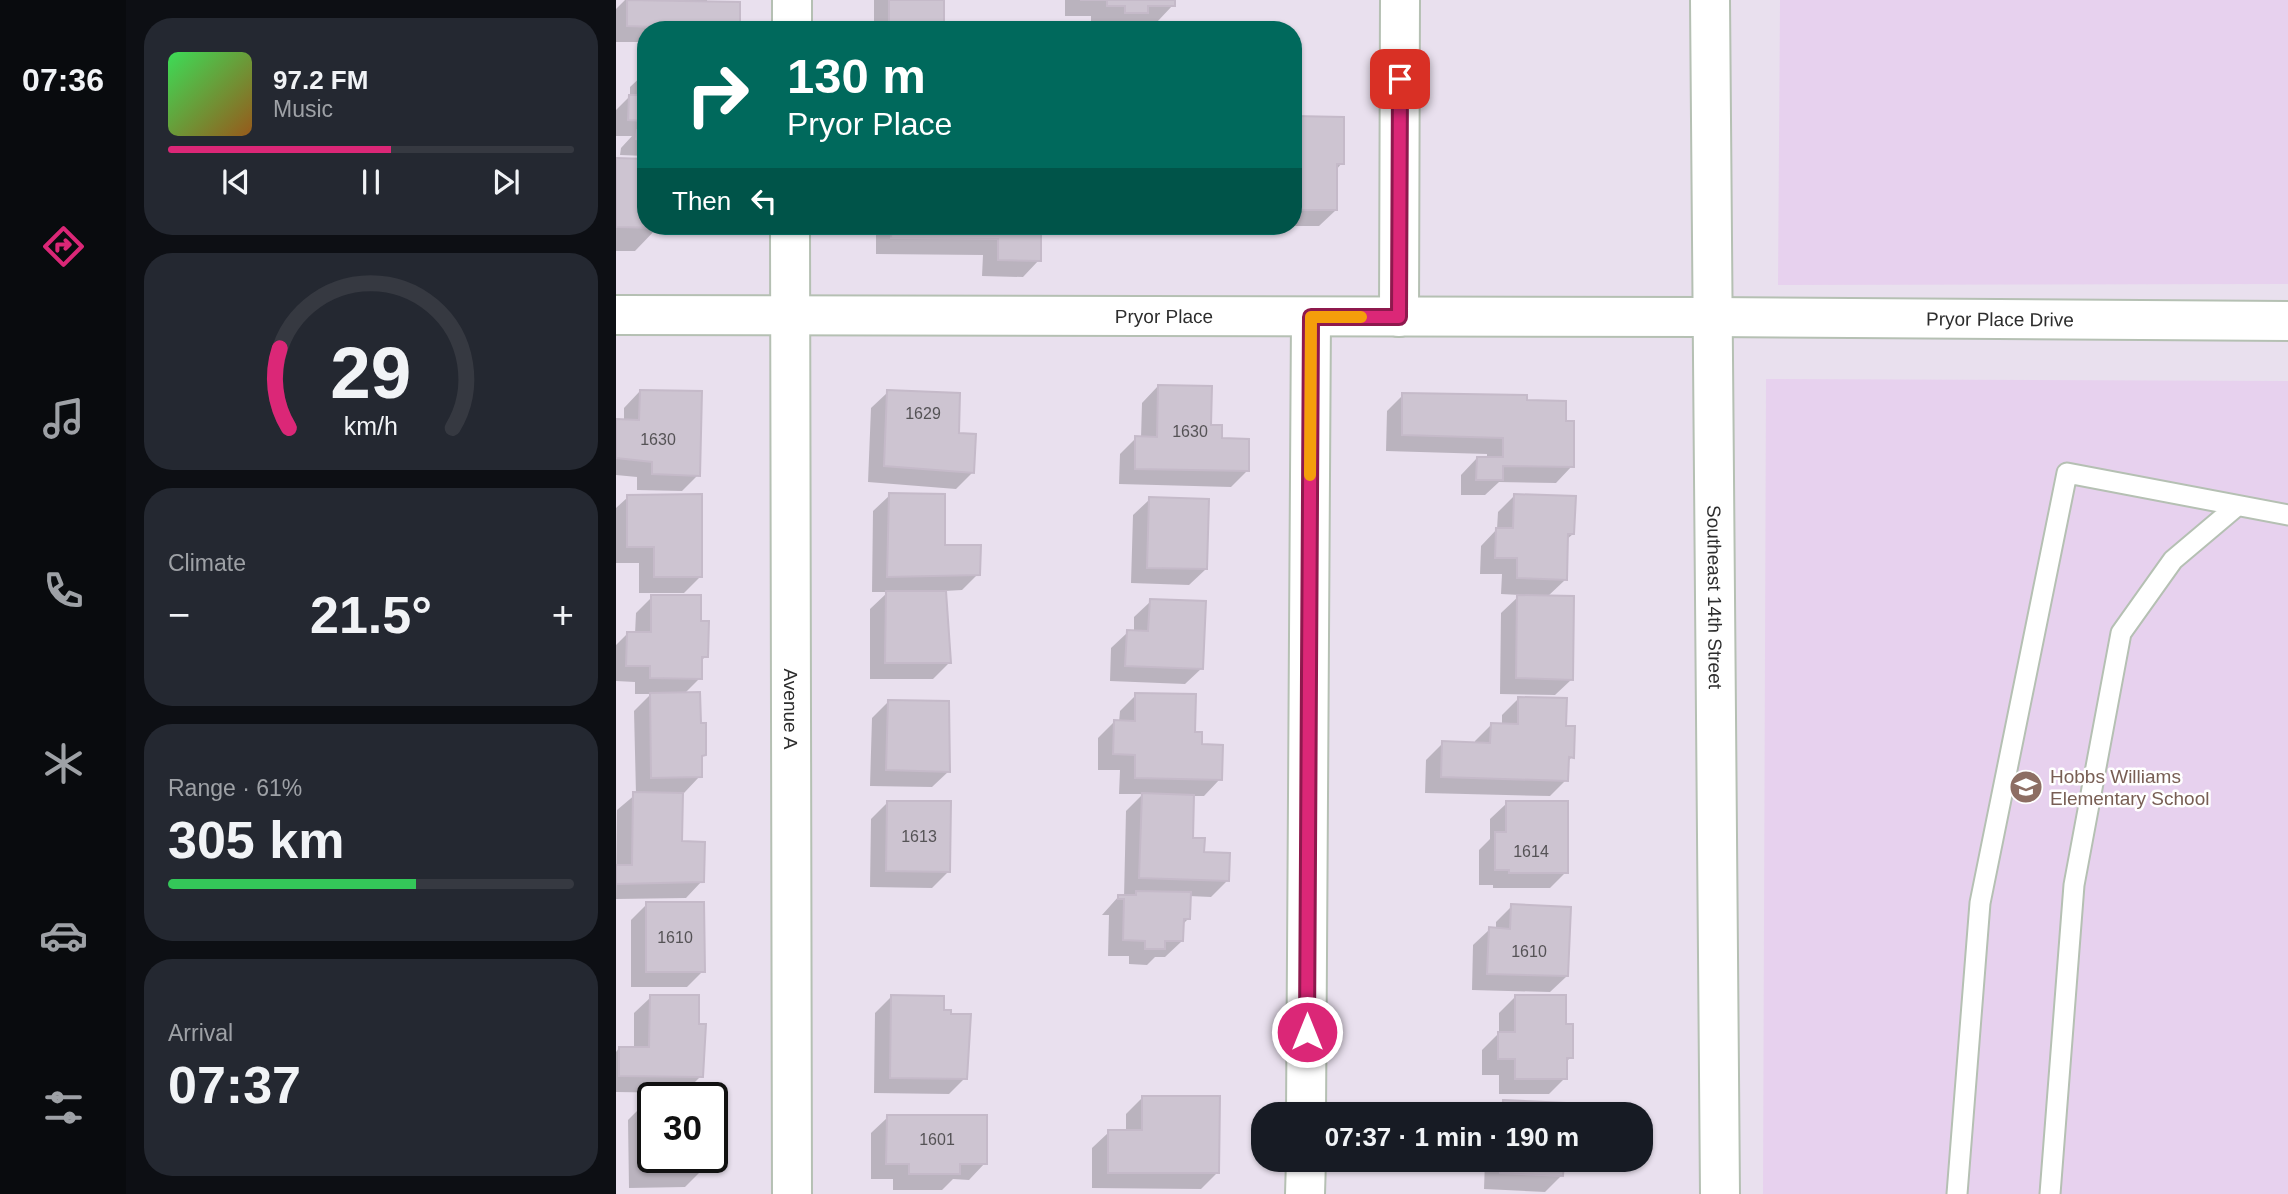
<!DOCTYPE html>
<html lang="en">
<head>
<meta charset="utf-8">
<style>
  body { margin:0; font-family:Arial,sans-serif; background:#242831; color:#f1f3f6; height:100vh; display:flex; flex-direction:column; font-size:26px; white-space:nowrap }
  * { box-sizing:border-box; margin:0 }
  p { font-size:23px; color:#9ea1a6 }
  .icon { flex:none; width:38px; height:38px; fill:none; stroke:currentColor; stroke-width:2; stroke-linecap:round; stroke-linejoin:round }
  .map { position:relative; flex:1; overflow:hidden }
  .details { display:flex; flex-direction:column; gap:18px; padding:18px; background:#0d0f14; width:490px }
  .details>* { flex:none }
  .top-card { position:absolute; left:21px; top:21px; width:665px; height:214px; border-radius:28px; box-shadow:0 2px 5px #0004; background:#00695c; color:#fff; overflow:hidden }
  .speed { position:absolute; left:21px; top:1082px; display:flex; gap:14px; font-size:35px; font-weight:700; text-align:center }
  .speed>* { display:grid; place-content:center; width:91px; height:91px; border-radius:50%; background:#171b24; box-shadow:0 2px 5px #0004; line-height:1 }
  .speed .limit { border:4px solid #111; border-radius:10px; background:#fff; color:#111 }
  .pin { position:absolute; display:grid; place-items:center; width:60px; height:60px; color:#fff; margin:-30px; border-radius:14px; box-shadow:0 4px 10px #0006 }
  .me { position:absolute; width:77px; margin:-38px; rotate:0deg; stroke-linejoin:round; filter:drop-shadow(0 0 5px #0008) }
  .turn { display:flex; align-items:center; gap:24px; height:147px; padding:0 35px; font-size:32px }
  .turn .icon { width:91px; height:91px; stroke-width:2.5 }
  .turn b { display:block; font-size:49px; line-height:60px }
  .then { display:flex; align-items:center; height:66px; padding:0 35px; background:#0003; gap:14px; font-size:26px }
  .big { font-size:52px; font-weight:600; line-height:1.1 }
  .details .widget { flex:1; display:flex; flex-direction:column; justify-content:center; gap:10px; min-width:0; padding:0 24px; border-radius:28px; background:#242831 }
  .details .dial { align-items:center; gap:0 }
  .dial svg { height:182px; overflow:visible; fill:none; stroke:#363941; stroke-width:7; stroke-linecap:round; text-anchor:middle }
  .dial text { fill:#f1f3f6; stroke:none }
  .song { display:flex; align-items:center; gap:21px }
  .cover { width:84px; height:84px; border-radius:10px; background:linear-gradient(135deg,hsl(130 70% 55%),hsl(30 70% 35%)) }
  .played { height:7px; border-radius:4px; background:linear-gradient(90deg,#db2777 55%,#363941 55%) }
  .keys { display:flex; justify-content:space-around; direction:ltr }
  .heat { display:flex; justify-content:space-between; align-items:center; font-size:38px; direction:ltr }
  .charge { height:10px; border-radius:5px; background:linear-gradient(90deg,#34c759 61%,#363941 0) }
  .trip { position:absolute; left:635px; top:1102px; width:402px; height:70px; border-radius:28px; background:#171b24; box-shadow:0 2px 5px #0004; font-weight:600; line-height:70px; text-align:center }
  main { display:flex; flex:1; min-height:0 }
  .menu { display:flex; flex-direction:column; width:126px; justify-content:space-around; align-items:center; background:#090b0e; color:#9ea1a6 }
  .menu .icon { width:49px; height:49px }
  .menu .current { color:#db2777 }
  .menu b { font-size:32px; color:#f1f3f6 }
  .map>svg:first-child { display:block }
  .education { fill:#e7d1ee }
  .shadow { fill:#0003 }
  .building { fill:#cdc4d1; stroke:#c5bac9; stroke-width:2 }
  .lines { fill:none; stroke-linecap:round; stroke-linejoin:round }
  .lane-casing { stroke:#b5c0b3; stroke-width:23 }
  .street-casing { stroke:#b5c0b3; stroke-width:42 }
  .secondary-casing { stroke:#b5c0b3; stroke-width:42 }
  .lane { stroke:#fff; stroke-width:19 }
  .street { stroke:#fff; stroke-width:38 }
  .secondary { stroke:#fff; stroke-width:38 }
  .route-casing { stroke:#8e194d; stroke-width:18 }
  .route { stroke:#db2777; stroke-width:12 }
  .slow { stroke:#f59e0b; stroke-width:12 }
  .labels { text-anchor:middle; dominant-baseline:central; stroke-width:5; stroke-linejoin:round; paint-order:stroke }
  .number-label { font-size:16px; fill:#555356 }
  .street-label { font-size:19px; fill:#2d2d2d; stroke:#fff }
  .education-label { font-size:19px; fill:#785e54; stroke:#fff; text-anchor:start }
</style>
</head>
<body>
<main>
<nav class="menu">
<b>07:36</b>
<svg class="icon current" aria-label="directions" viewBox="0 0 24 24"><path d="M12 3l9 9-9 9-9-9zM9 14v-3h6M13 9l2 2-2 2"/></svg>
<svg class="icon" aria-label="music" viewBox="0 0 24 24"><path d="M9 18V5l10-2v13"/><circle cx="6" cy="18" r="3"/><circle cx="16" cy="16" r="3"/></svg>
<svg class="icon" aria-label="phone" viewBox="0 0 24 24"><path d="M5 4h4l2 5-3 2q2 4 5 5l2-3 5 2v4C11 20 4 13 5 4z"/></svg>
<svg class="icon" aria-label="climate" viewBox="0 0 24 24"><path d="M12 3v18M4 7l16 10M4 17L20 7"/></svg>
<svg class="icon" aria-label="car" viewBox="0 0 24 24"><path d="M5 17H2v-5l4-1 3-4h7l3 4 3 1v5h-3M9 17h6M6 11h13"/><circle cx="7" cy="17" r="2"/><circle cx="17" cy="17" r="2"/></svg>
<svg class="icon" aria-label="filters" viewBox="0 0 24 24"><path d="M4 7h16M4 17h16"/><circle cx="9" cy="7" r="2"/><circle cx="15" cy="17" r="2"/></svg>
</nav>
<section class="details">
<div class="widget">
<div class="song"><i class="cover"></i><div><b>97.2 FM</b><p>Music</p></div></div>
<div class="played"></div>
<div class="keys"><svg class="icon" aria-label="previous" viewBox="0 0 24 24"><path d="M18 5L8 12l10 7zM5 5v14"/></svg><svg class="icon" aria-label="pause" viewBox="0 0 24 24"><path d="M8 5v14M16 5v14"/></svg><svg class="icon" aria-label="next" viewBox="0 0 24 24"><path d="M6 5l10 7-10 7zM19 5v14"/></svg></div>
</div>
<div class="widget dial"><svg viewBox="0 0 100 80">
<path d="M14 69A42 42 0 1 1 86 69"/>
<path d="M14 69A42 42 0 0 1 10 34" stroke="#db2777"/>
<text x="50" y="56" font-size="32" font-weight="700">29</text>
<text x="50" y="72" font-size="11">km/h</text>
</svg></div>
<div class="widget"><p>Climate</p>
<div class="heat"><a>−</a><b class="big">21.5°</b><a>+</a></div>
</div>
<div class="widget"><p>Range · 61%</p><b class="big">305 km</b><div class="charge"></div></div>
<div class="widget"><p>Arrival</p><b class="big">07:37</b></div>
</section>
<div class="map">
<svg width="1672" height="1194" viewBox="0 0 1672 1194">
  <rect width="100%" height="100%" fill="#e9e0ee"/>
  <path class="education" d="M 1164,0 L 1672,0 L 1672,284 L 1162,285 Z
    M 1150,379 L 1672,381 L 1672,1194 L 1147,1194 Z"/>
  <path class="shadow" d="M 9,0 L 91,0 L 91,3 L 122,30 L 30,30 L 30,42 L 0,42 L 0,9 Z
    M 258,0 L 326,0 L 326,30 L 258,30 Z
    M 449,0 L 557,0 L 557,5 L 541,22 L 521,22 L 514,28 L 494,28 L 494,22 L 475,22 L 475,16 L 449,16 Z
    M 30,72 L 30,156 L 4,155 L 5,148 L 16,136 L 0,136 L 0,110 L 14,96 L 14,87 Z
    M 677,118 L 726,163 L 720,170 L 720,210 L 703,226 L 643,226 L 677,226 Z
    M 0,160 L 30,226 L 43,226 L 19,251 L 0,251 Z
    M 260,226 L 424,226 L 423,260 L 407,277 L 366,276 L 367,255 L 260,254 Z
    M 542,386 L 594,426 L 631,471 L 615,487 L 503,484 L 504,454 L 520,438 L 525,438 L 526,403 Z
    M 24,391 L 82,475 L 66,491 L 21,490 L 21,477 L 0,475 L 0,421 L 8,421 L 8,408 Z
    M 272,392 L 341,435 L 357,472 L 340,489 L 252,482 L 255,408 Z
    M 787,395 L 948,423 L 956,466 L 940,483 L 883,482 L 869,495 L 845,495 L 845,475 L 861,458 L 871,459 L 871,454 L 770,451 L 771,411 Z
    M 274,495 L 327,546 L 362,574 L 346,590 L 328,591 L 333,663 L 317,679 L 254,679 L 254,609 L 272,592 L 256,592 L 257,511 Z
    M 898,496 L 957,534 L 950,540 L 949,580 L 931,597 L 956,679 L 939,695 L 884,694 L 885,613 L 904,595 L 885,594 L 886,574 L 864,574 L 865,546 L 881,529 L 882,512 Z
    M 12,497 L 84,577 L 68,593 L 23,593 L 23,563 L 0,563 L 0,508 Z
    M 534,499 L 590,569 L 573,585 L 515,583 L 517,515 Z
    M 36,597 L 83,623 L 90,656 L 84,662 L 84,678 L 68,694 L 83,725 L 88,755 L 84,759 L 84,776 L 68,793 L 65,793 L 64,843 L 86,881 L 70,898 L 0,899 L 1,810 L 20,794 L 18,711 L 35,694 L 19,694 L 19,682 L 0,681 L 0,645 L 11,634 L 19,634 L 20,613 Z
    M 535,601 L 586,668 L 569,684 L 494,681 L 495,648 L 512,632 L 518,632 L 518,617 Z
    M 520,695 L 577,733 L 604,779 L 588,796 L 576,796 L 575,839 L 611,881 L 595,897 L 573,896 L 572,919 L 566,925 L 566,941 L 549,957 L 539,957 L 531,965 L 513,964 L 513,956 L 492,956 L 493,915 L 486,915 L 503,896 L 508,897 L 510,811 L 527,794 L 503,794 L 504,770 L 482,770 L 482,738 L 498,722 L 503,722 L 504,711 Z
    M 903,698 L 948,728 L 956,757 L 951,762 L 950,780 L 934,796 L 809,793 L 810,760 L 827,743 L 859,744 L 859,741 L 876,724 L 886,725 L 886,715 Z
    M 273,701 L 333,771 L 316,787 L 254,786 L 256,718 Z
    M 272,802 L 333,871 L 316,888 L 254,887 L 255,819 Z
    M 891,803 L 950,872 L 934,888 L 877,888 L 877,885 L 863,885 L 863,850 L 874,839 L 874,819 Z
    M 31,904 L 87,971 L 71,987 L 15,987 L 15,920 Z
    M 896,906 L 951,976 L 934,992 L 856,990 L 857,945 L 874,929 L 880,929 L 880,922 Z
    M 276,996 L 326,1011 L 349,1078 L 333,1094 L 258,1093 L 259,1013 Z
    M 35,997 L 85,1076 L 68,1093 L 0,1092 L 0,1052 L 3,1048 L 18,1049 L 18,1013 Z
    M 899,997 L 949,1026 L 955,1057 L 949,1063 L 949,1078 L 933,1094 L 883,1094 L 883,1075 L 866,1075 L 866,1050 L 883,1033 L 883,1013 Z
    M 527,1097 L 601,1173 L 585,1189 L 476,1188 L 476,1148 L 493,1132 L 510,1132 L 510,1114 Z
    M 887,1102 L 948,1115 L 874,1115 Z
    M 28,1104 L 37,1157 L 85,1157 L 85,1171 L 69,1187 L 13,1188 L 12,1120 Z
    M 272,1117 L 369,1163 L 353,1180 L 337,1179 L 326,1190 L 277,1190 L 277,1179 L 255,1179 L 255,1133 Z
    M 869,1160 L 946,1160 L 945,1176 L 929,1192 L 868,1189 Z"/>
  <path class="building" d="M 11,0 L 124,2 L 124,30 L 11,26 Z
    M 273,0 L 328,0 L 328,30 L 273,30 Z
    M 464,0 L 559,0 L 559,6 L 532,6 L 532,13 L 509,13 L 509,6 L 491,6 L 491,0 Z
    M 30,69 L 30,140 L 20,139 L 21,130 L 29,130 L 30,121 L 12,120 L 13,95 L 29,95 Z
    M 677,116 L 728,117 L 728,164 L 721,164 L 721,210 L 677,210 Z
    M 0,158 L 30,159 L 30,226 L 45,226 L 45,228 L 0,227 Z
    M 276,226 L 425,226 L 425,261 L 382,260 L 382,239 L 275,238 Z
    M 542,385 L 596,386 L 595,425 L 606,425 L 606,438 L 633,439 L 633,471 L 519,469 L 519,436 L 541,437 Z
    M 24,390 L 86,391 L 84,476 L 36,474 L 36,462 L 0,458 L 0,419 L 23,420 Z
    M 271,390 L 344,393 L 343,433 L 360,434 L 358,473 L 268,466 Z
    M 786,393 L 911,395 L 911,400 L 950,401 L 950,421 L 958,421 L 958,467 L 887,466 L 887,480 L 860,480 L 861,457 L 887,457 L 887,438 L 786,435 Z
    M 273,493 L 329,494 L 329,545 L 365,545 L 364,575 L 271,577 Z
    M 86,494 L 86,577 L 38,577 L 38,547 L 11,547 L 11,495 Z
    M 898,494 L 960,496 L 958,534 L 952,534 L 951,580 L 901,578 L 901,558 L 879,558 L 880,528 L 897,528 Z
    M 533,497 L 593,499 L 591,569 L 531,568 Z
    M 270,591 L 330,591 L 335,663 L 269,663 Z
    M 35,595 L 85,595 L 85,621 L 93,621 L 92,657 L 86,657 L 86,679 L 34,678 L 34,666 L 10,666 L 11,632 L 35,632 Z
    M 901,595 L 958,596 L 957,680 L 900,678 Z
    M 534,599 L 590,601 L 587,669 L 509,666 L 511,630 L 532,631 Z
    M 84,692 L 85,723 L 90,723 L 90,755 L 86,756 L 86,777 L 35,778 L 34,693 Z
    M 519,693 L 580,694 L 579,732 L 586,732 L 586,744 L 607,745 L 606,780 L 519,778 L 519,755 L 497,754 L 498,720 L 519,721 Z
    M 902,697 L 951,698 L 950,726 L 959,726 L 958,758 L 953,757 L 952,781 L 825,777 L 826,741 L 874,743 L 875,723 L 902,724 Z
    M 272,700 L 333,701 L 334,772 L 270,770 Z
    M 17,792 L 67,793 L 66,841 L 89,842 L 88,882 L 0,884 L 0,865 L 16,865 Z
    M 526,793 L 578,795 L 577,838 L 589,838 L 588,852 L 614,853 L 613,881 L 523,878 Z
    M 271,801 L 335,801 L 334,872 L 270,871 Z
    M 890,801 L 952,801 L 952,873 L 893,873 L 893,870 L 879,870 L 879,832 L 890,832 Z
    M 520,891 L 575,892 L 574,919 L 568,919 L 567,941 L 549,941 L 549,949 L 529,949 L 529,941 L 507,940 L 508,899 L 502,899 L 502,895 L 520,895 Z
    M 30,902 L 88,902 L 89,972 L 30,972 Z
    M 895,904 L 955,907 L 952,976 L 871,974 L 873,927 L 894,929 Z
    M 34,995 L 83,995 L 83,1024 L 90,1024 L 87,1077 L 3,1076 L 3,1047 L 33,1047 Z
    M 275,995 L 328,996 L 328,1010 L 335,1010 L 335,1014 L 355,1014 L 351,1079 L 274,1078 Z
    M 899,995 L 950,995 L 950,1024 L 957,1024 L 957,1058 L 951,1058 L 951,1079 L 899,1079 L 899,1059 L 882,1059 L 882,1032 L 899,1032 Z
    M 526,1096 L 604,1096 L 603,1173 L 492,1173 L 492,1130 L 526,1130 Z
    M 887,1100 L 950,1103 L 950,1115 L 886,1115 Z
    M 27,1102 L 37,1102 L 37,1157 L 87,1157 L 87,1171 L 28,1172 Z
    M 271,1115 L 371,1115 L 371,1164 L 344,1164 L 344,1174 L 293,1174 L 293,1164 L 270,1164 Z
    M 884,1160 L 948,1160 L 947,1176 L 884,1173 Z"/>
  <g class="lines">
    <defs>
      <path id="lane" d="M 1341,1194 L 1364,903 L 1451,473 L 1672,515
        M 1434,1194 L 1458,885 L 1505,633 L 1557,560 L 1621,506"/>
      <g id="street">
        <path d="M 176,30 L 176,0"/>
        <path id="s1" d="M 174,226 L 176,1194"/>
        <path id="s2" d="M 0,315 L 1095,317 L 1672,321"/>
        <path d="M 783,317 L 784,0"/>
        <path d="M 690,1115 L 695,317"/>
        <path d="M 689,1194 L 690,1160"/>
      </g>
      <g id="secondary">
        <path id="s3" d="M 1094,0 L 1104,1194"/>
      </g>
    </defs>
    <use href="#lane" class="lane-casing"/>
    <use href="#street" class="street-casing"/>
    <use href="#secondary" class="secondary-casing"/>
    <use href="#lane" class="lane"/>
    <use href="#street" class="street"/>
    <use href="#secondary" class="secondary"/>
  </g>
  <g class="lines">
    <defs>
      <path id="route" d="M 691,1032 L 695,317 L 783,317 L 784,79"/>
    </defs>
    <use href="#route" class="route-casing"/>
    <use href="#route" class="route"/>
    <path class="slow" d="M 694,475 L 695,317 L 745,317"/>
  </g>
  <defs>
    <symbol id="school-disc" viewBox="-11 -11 22 22"><circle r="9.5" fill="#8d6e63" stroke="#fff"/><path d="M0-5L7-2L0 1L-7-2ZM-4 1L0 2.5L4 1V4Q0 6-4 4Z" fill="#fff"/></symbol>
  </defs>
  <g fill-rule="evenodd">
    <use href="#school-disc" x="1391" y="768" width="38" height="38"/>
  </g>
  <g class="labels">
    <g class="number-label">
      <text x="307" y="413">1629</text>
      <text x="574" y="431">1630</text>
      <text x="42" y="439">1630</text>
      <text x="303" y="836">1613</text>
      <text x="915" y="851">1614</text>
      <text x="59" y="937">1610</text>
      <text x="913" y="951">1610</text>
      <text x="321" y="1139">1601</text>
    </g>
    <g class="street-label">
      <text stroke="none"><textPath href="#s2" startOffset="548">Pryor Place</textPath></text>
      <text stroke="none"><textPath href="#s2" startOffset="1384">Pryor Place Drive</textPath></text>
      <text stroke="none"><textPath href="#s3" startOffset="597">Southeast 14th Street</textPath></text>
      <text stroke="none"><textPath href="#s1" startOffset="483">Avenue A</textPath></text>
    </g>
    <g class="education-label">
      <text x="1434" y="776">Hobbs Williams<tspan x="1434" dy="22">Elementary School</tspan></text>
    </g>
  </g>
</svg>
<div class="speed"><div class="limit">30</div></div>
<div class="pin" style="left:784px;top:79px;background:#d93025"><svg class="icon" aria-label="arrive" viewBox="0 0 24 24"><path d="M6 21V4h12l-3 4 3 4H6"/></svg></div>
<svg class="me" style="left:691px;top:1032px" viewBox="-20 -20 40 40"><circle r="17" fill="#db2777" stroke="#fff" stroke-width="3"/><path d="M0-11L8 9 0 5-8 9z" fill="#fff"/></svg>
<div class="trip">07:37 · 1 min · 190 m</div>
<div class="top-card">
<div class="turn"><svg class="icon" aria-label="right" viewBox="0 0 24 24"><path d="M7 20v-9h11M14 6l5 5-5 5"/></svg><div><b>130 m</b>Pryor Place</div></div>
<div class="then">Then<svg class="icon" aria-label="left" viewBox="0 0 24 24"><path d="M17 20v-9H6M10 6l-5 5 5 5"/></svg></div>
</div>
</div>
</main>
</body>
</html>
